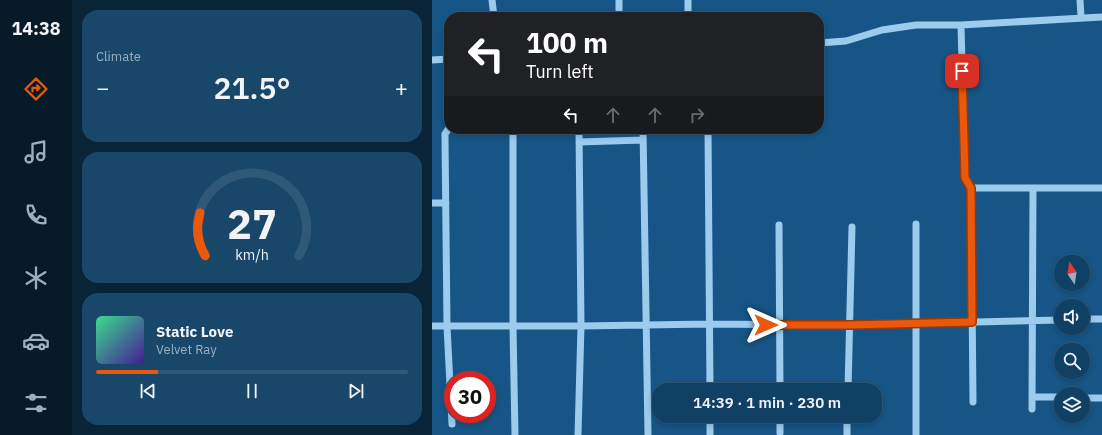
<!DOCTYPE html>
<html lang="en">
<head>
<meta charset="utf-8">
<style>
  body { margin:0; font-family:"IBM Plex Sans",sans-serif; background:#19476a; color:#f1f3f6; height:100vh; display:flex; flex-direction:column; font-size:15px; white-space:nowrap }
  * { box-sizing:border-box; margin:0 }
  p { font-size:13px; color:#9cafbf }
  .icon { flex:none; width:22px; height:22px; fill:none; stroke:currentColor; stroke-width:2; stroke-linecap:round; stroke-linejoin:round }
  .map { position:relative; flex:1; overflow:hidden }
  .side { display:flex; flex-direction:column; gap:10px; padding:10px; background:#092337; width:360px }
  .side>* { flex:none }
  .banner { position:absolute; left:12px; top:12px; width:380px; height:122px; border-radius:16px; box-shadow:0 2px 6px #0003,0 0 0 1px #305978; background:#202124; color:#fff; overflow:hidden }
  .needle { width:26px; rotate:347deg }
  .controls { position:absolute; left:622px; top:255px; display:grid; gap:8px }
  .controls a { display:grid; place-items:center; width:36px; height:36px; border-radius:50%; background:#104064; box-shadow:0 2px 6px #0003,0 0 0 1px #305978; font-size:20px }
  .speed { position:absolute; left:12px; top:371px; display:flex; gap:8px; font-size:20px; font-weight:700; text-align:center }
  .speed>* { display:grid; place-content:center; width:52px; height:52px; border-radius:50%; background:#104064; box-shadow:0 2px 6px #0003,0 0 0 1px #305978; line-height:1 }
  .speed .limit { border:6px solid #d22; background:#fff; color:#111 }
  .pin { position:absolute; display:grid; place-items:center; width:34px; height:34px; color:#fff; margin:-17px; border-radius:8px; box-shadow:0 2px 6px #0006 }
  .me { position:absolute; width:44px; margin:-22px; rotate:90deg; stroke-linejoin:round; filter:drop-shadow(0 0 3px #0008) }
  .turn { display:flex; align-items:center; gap:14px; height:84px; padding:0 16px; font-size:18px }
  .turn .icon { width:52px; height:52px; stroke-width:2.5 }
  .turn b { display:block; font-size:28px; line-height:34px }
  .lanes { display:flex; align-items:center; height:38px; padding:0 16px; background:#0003; justify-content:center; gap:20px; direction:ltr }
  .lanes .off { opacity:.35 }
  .big { font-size:30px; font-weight:600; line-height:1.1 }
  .side .tile { flex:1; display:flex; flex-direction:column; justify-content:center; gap:6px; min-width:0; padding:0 14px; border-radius:16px; background:#19476a }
  .side .dial { align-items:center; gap:0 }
  .dial svg { height:104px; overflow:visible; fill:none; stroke:#305978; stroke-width:7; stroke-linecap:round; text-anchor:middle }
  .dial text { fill:#f1f3f6; stroke:none }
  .song { display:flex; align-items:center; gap:12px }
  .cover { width:48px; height:48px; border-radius:6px; background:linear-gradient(135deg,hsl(150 70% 55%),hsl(260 70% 35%)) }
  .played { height:4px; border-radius:2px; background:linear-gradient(90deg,#ea580c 20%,#305978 20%) }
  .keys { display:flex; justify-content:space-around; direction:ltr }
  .heat { display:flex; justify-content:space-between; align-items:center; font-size:22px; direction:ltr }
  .trip { position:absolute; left:220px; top:383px; width:230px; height:40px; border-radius:16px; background:#104064; box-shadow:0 2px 6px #0003,0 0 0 1px #305978; font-weight:600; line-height:40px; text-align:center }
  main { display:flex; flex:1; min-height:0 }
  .tabs { display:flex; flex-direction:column; width:72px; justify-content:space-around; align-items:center; background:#061a28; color:#9cafbf }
  .tabs .icon { width:28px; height:28px }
  .tabs .active { color:#ea580c }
  .tabs b { font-size:18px; color:#f1f3f6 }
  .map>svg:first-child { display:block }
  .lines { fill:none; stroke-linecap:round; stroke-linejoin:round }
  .minor { stroke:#9bcbed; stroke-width:7 }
  .route-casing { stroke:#983908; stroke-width:10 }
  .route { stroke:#ea580c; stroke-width:7 }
</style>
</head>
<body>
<main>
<nav class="tabs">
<b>14:38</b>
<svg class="icon active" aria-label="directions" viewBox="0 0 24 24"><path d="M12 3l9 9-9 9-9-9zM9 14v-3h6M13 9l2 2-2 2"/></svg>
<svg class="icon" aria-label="music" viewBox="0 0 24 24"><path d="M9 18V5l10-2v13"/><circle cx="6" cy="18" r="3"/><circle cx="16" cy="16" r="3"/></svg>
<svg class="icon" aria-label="phone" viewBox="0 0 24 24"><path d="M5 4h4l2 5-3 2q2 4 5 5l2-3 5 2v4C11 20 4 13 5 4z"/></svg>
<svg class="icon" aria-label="climate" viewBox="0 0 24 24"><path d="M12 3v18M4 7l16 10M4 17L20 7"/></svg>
<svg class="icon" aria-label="car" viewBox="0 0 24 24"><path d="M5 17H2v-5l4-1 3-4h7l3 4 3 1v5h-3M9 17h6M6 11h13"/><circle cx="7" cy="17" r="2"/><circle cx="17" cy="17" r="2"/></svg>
<svg class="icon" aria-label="filters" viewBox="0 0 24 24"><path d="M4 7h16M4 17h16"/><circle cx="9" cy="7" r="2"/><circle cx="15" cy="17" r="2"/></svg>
</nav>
<section class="side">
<div class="tile"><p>Climate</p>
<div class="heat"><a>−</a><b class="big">21.5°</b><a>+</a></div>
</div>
<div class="tile dial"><svg viewBox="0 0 100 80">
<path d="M14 69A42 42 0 1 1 86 69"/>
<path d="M14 69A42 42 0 0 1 10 36" stroke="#ea580c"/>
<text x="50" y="56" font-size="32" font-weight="700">27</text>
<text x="50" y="72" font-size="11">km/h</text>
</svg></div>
<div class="tile">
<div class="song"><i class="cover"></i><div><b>Static Love</b><p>Velvet Ray</p></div></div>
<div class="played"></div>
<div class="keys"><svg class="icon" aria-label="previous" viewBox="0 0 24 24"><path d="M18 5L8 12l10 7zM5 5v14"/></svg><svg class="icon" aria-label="pause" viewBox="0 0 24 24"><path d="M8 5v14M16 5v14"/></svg><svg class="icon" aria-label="next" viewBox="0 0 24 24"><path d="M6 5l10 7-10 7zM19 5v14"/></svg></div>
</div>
</section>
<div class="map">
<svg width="670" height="435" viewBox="0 0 670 435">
  <rect width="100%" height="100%" fill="#165585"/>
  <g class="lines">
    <path class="minor" d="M 60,0 L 62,17
      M 256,0 L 256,17
      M 648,0 L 649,17
      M 187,17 L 187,0
      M 529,25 L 533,178 L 539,188 L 541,402
      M 387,43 L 414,41 L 450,30 L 484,25 L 529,25 L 670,17
      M 0,60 L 17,59
      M 17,128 L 13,134 L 13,138 L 15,326 L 20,424
      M 81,129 L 81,327 L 83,435
      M 211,129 L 216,435
      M 276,129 L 278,390
      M 147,142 L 211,140
      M 539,188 L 670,188
      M 0,203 L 14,203
      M 347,225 L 348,390
      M 651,319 L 670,319
      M 0,326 L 149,326 L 277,324 L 417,325 L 629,320
      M 416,390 L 420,227
      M 600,397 L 629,397
      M 651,398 L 670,398
      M 600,409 L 601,188
      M 278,416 L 278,435
      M 348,416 L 348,433
      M 146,435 L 149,326 L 147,129
      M 415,435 L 415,416
      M 484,435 L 484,224"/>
  </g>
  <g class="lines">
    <defs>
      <path id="route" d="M 334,325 L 417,325 L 540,322 L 539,188 L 533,178 L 530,71"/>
    </defs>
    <use href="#route" class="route-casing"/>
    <use href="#route" class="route"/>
  </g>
</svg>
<div class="controls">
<a><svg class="needle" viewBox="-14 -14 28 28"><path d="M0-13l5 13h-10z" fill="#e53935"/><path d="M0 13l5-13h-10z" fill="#9cafbf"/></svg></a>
<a><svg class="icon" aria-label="sound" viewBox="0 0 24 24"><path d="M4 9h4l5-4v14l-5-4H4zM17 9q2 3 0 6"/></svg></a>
<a><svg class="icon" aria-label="search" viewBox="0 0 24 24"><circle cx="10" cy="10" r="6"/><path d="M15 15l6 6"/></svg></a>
<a><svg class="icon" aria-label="layers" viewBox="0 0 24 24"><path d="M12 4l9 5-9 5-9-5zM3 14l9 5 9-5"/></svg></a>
</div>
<div class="speed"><div class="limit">30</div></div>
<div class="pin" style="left:530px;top:71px;background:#d93025"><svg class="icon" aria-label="arrive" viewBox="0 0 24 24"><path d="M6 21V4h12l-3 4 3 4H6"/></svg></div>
<svg class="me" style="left:334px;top:325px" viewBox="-20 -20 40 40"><path d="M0-17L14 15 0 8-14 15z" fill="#ea580c" stroke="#fff" stroke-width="4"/></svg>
<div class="trip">14:39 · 1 min · 230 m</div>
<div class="banner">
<div class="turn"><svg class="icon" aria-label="left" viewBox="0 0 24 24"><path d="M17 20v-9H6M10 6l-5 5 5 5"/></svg><div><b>100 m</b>Turn left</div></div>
<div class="lanes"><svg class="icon" aria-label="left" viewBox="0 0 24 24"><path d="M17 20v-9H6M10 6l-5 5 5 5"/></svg><svg class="icon off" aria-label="ahead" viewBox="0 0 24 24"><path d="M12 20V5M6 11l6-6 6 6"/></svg><svg class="icon off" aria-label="ahead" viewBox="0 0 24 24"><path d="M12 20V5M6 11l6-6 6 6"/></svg><svg class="icon off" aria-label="right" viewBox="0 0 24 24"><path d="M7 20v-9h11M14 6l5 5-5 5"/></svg></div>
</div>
</div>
</main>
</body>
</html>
